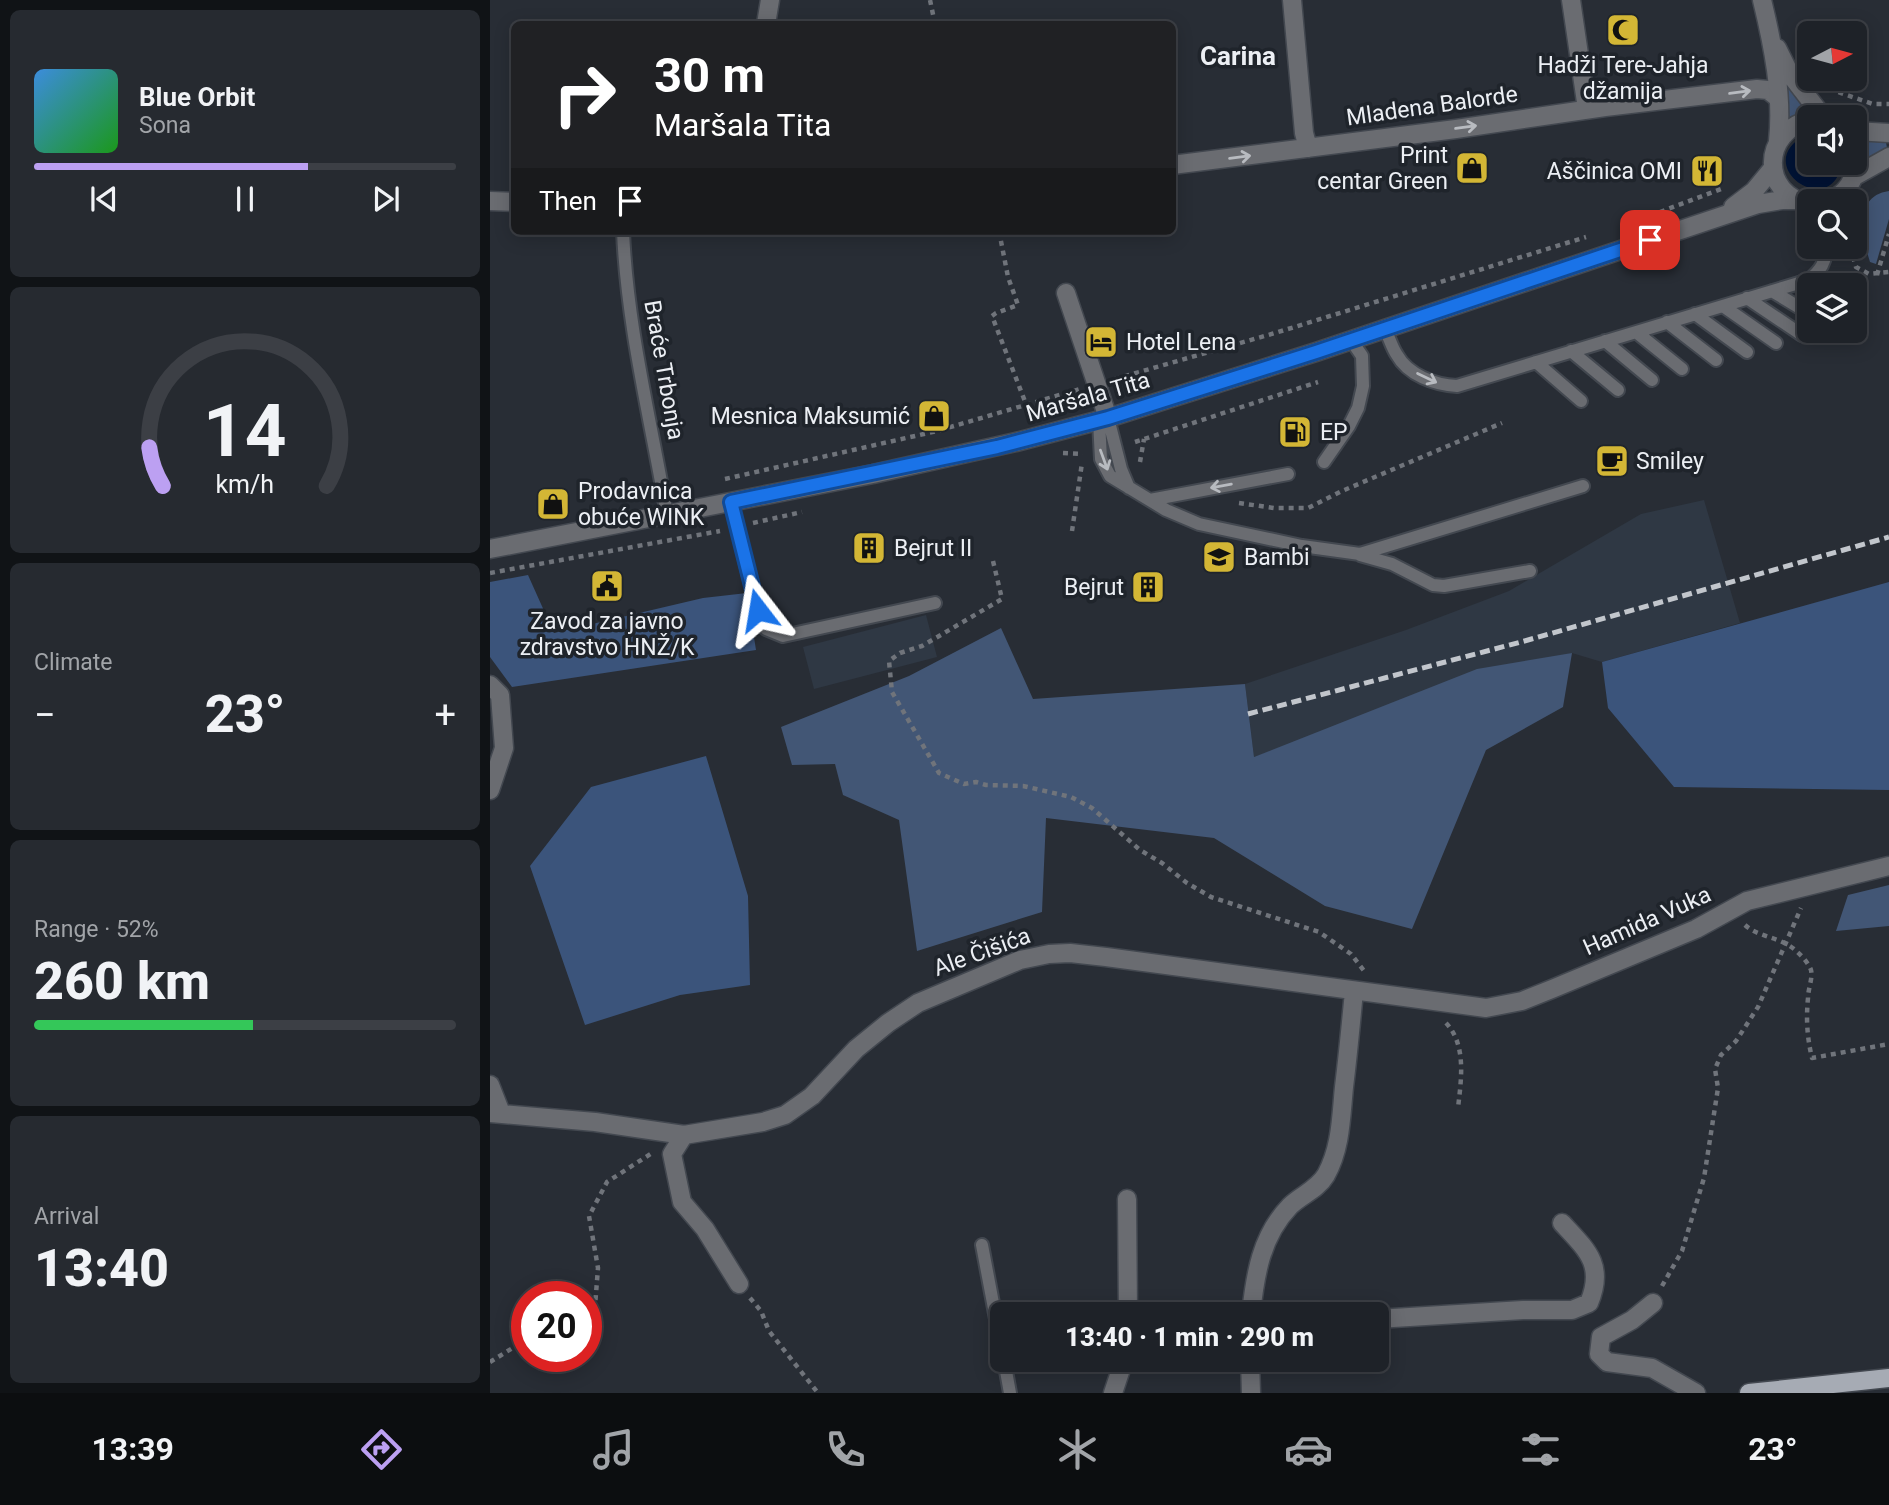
<!DOCTYPE html>
<html lang="en">
<head>
<meta charset="utf-8">
<style>
  body { margin:0; font-family:Roboto,sans-serif; background:#262a30; color:#f1f3f6; height:100vh; display:flex; flex-direction:column; font-size:26px; white-space:nowrap }
  * { box-sizing:border-box; margin:0 }
  p { font-size:23px; color:#a1a4a8 }
  .icon { flex:none; width:38px; height:38px; fill:none; stroke:currentColor; stroke-width:2; stroke-linecap:round; stroke-linejoin:round }
  .map { position:relative; flex:1; overflow:hidden }
  .details { display:flex; flex-direction:column; gap:10px; padding:10px; background:#101316; width:490px }
  .details>* { flex:none }
  .top-card { position:absolute; left:21px; top:21px; width:665px; height:214px; border-radius:10px; box-shadow:0 4px 18px #0003,0 0 0 2px #3c3f45; background:#202124; color:#fff; overflow:hidden }
  .needle { width:46px; rotate:84deg }
  .buttons { position:absolute; left:1307px; top:21px; display:grid; gap:14px }
  .buttons a { display:grid; place-items:center; width:70px; height:70px; border-radius:10px; background:#1e2228; box-shadow:0 4px 18px #0003,0 0 0 2px #3c3f45; font-size:35px }
  .speed { position:absolute; left:21px; top:1281px; display:flex; gap:14px; font-size:35px; font-weight:700; text-align:center }
  .speed>* { display:grid; place-content:center; width:91px; height:91px; border-radius:50%; background:#1e2228; box-shadow:0 4px 18px #0003,0 0 0 2px #3c3f45; line-height:1 }
  .speed .limit { border:10px solid #d22; background:#fff; color:#111 }
  .pin { position:absolute; display:grid; place-items:center; width:60px; height:60px; color:#fff; margin:-30px; border-radius:14px; box-shadow:0 4px 10px #0006 }
  .me { position:absolute; width:77px; margin:-38px; rotate:346deg; stroke-linejoin:round; filter:drop-shadow(0 0 5px #0008) }
  .turn { display:flex; align-items:center; gap:24px; height:147px; padding:0 28px; font-size:32px }
  .turn .icon { width:91px; height:91px; stroke-width:2.5 }
  .turn b { display:block; font-size:49px; line-height:60px }
  .then { display:flex; align-items:center; height:66px; padding:0 28px; background:#0003; gap:14px; font-size:26px }
  .big { font-size:52px; font-weight:800; line-height:1.1 }
  .details .widget { flex:1; display:flex; flex-direction:column; justify-content:center; gap:10px; min-width:0; padding:0 24px; border-radius:10px; background:#262a30 }
  .details .dial { align-items:center; gap:0 }
  .dial svg { height:182px; overflow:visible; fill:none; stroke:#3c3f45; stroke-width:7; stroke-linecap:round; text-anchor:middle }
  .dial text { fill:#f1f3f6; stroke:none }
  .song { display:flex; align-items:center; gap:21px }
  .cover { width:84px; height:84px; border-radius:10px; background:linear-gradient(135deg,hsl(210 70% 55%),hsl(120 70% 35%)) }
  .played { height:7px; border-radius:4px; background:linear-gradient(90deg,#bca0f2 65%,#3c3f45 65%) }
  .keys { display:flex; justify-content:space-around; direction:ltr }
  .heat { display:flex; justify-content:space-between; align-items:center; font-size:38px; direction:ltr }
  .charge { height:10px; border-radius:5px; background:linear-gradient(90deg,#34c759 52%,#3c3f45 0) }
  .trip { position:absolute; left:500px; top:1302px; width:399px; height:70px; border-radius:10px; background:#1e2228; box-shadow:0 4px 18px #0003,0 0 0 2px #3c3f45; font-weight:800; line-height:70px; text-align:center }
  .menu { display:flex; height:112px; justify-content:space-around; align-items:center; background:#0c0e10; color:#a1a4a8 }
  .menu .icon { width:49px; height:49px }
  .menu .current { color:#bca0f2 }
  .menu b { font-size:32px; color:#f1f3f6 }
  main { display:flex; flex:1; min-height:0 }
  .map>svg:first-child { display:block }
  .built { fill:#2f3844 }
  .green { fill:#425675 }
  .forest { fill:#3b547b }
  .water { fill:#011335 }
  .lines { fill:none; stroke-linecap:round; stroke-linejoin:round }
  .service-casing { stroke:#434850; stroke-width:16 }
  .pedestrian-casing { stroke:#434850; stroke-width:21 }
  .minor-casing { stroke:#434850; stroke-width:21 }
  .tertiary-casing { stroke:#434850; stroke-width:21 }
  .primary-casing { stroke:#434850; stroke-width:21 }
  .path { stroke:#70747b; stroke-width:4.5; stroke-dasharray:5 5; stroke-linecap:butt }
  .service { stroke:#6a6c71; stroke-width:12 }
  .pedestrian { stroke:#6a6c71; stroke-width:18 }
  .minor { stroke:#6a6c71; stroke-width:18 }
  .tertiary { stroke:#6a6c71; stroke-width:18 }
  .primary { stroke:#a6abb4; stroke-width:18 }
  .rail { stroke:#c2c6cc; stroke-width:5; stroke-dasharray:10 5; stroke-linecap:butt }
  .oneway { stroke:#b8bbc0 }
  .route-casing { stroke:#114b97; stroke-width:18 }
  .route { stroke:#1a73e8; stroke-width:12 }
  .labels { text-anchor:middle; dominant-baseline:central; stroke-width:7; stroke-linejoin:round; paint-order:stroke }
  .poi-label { font-size:23px; fill:#eceff4; stroke:#1f242b; text-anchor:start }
  .street-label { font-size:23px; fill:#eceff4; stroke:#1f242b }
  .quarter-label { font-size:26px; font-weight:bold; fill:#eceff4; stroke:#1f242b }
</style>
</head>
<body>
<main>
<section class="details">
<div class="widget">
<div class="song"><i class="cover"></i><div><b>Blue Orbit</b><p>Sona</p></div></div>
<div class="played"></div>
<div class="keys"><svg class="icon" aria-label="previous" viewBox="0 0 24 24"><path d="M18 5L8 12l10 7zM5 5v14"/></svg><svg class="icon" aria-label="pause" viewBox="0 0 24 24"><path d="M8 5v14M16 5v14"/></svg><svg class="icon" aria-label="next" viewBox="0 0 24 24"><path d="M6 5l10 7-10 7zM19 5v14"/></svg></div>
</div>
<div class="widget dial"><svg viewBox="0 0 100 80">
<path d="M14 69A42 42 0 1 1 86 69"/>
<path d="M14 69A42 42 0 0 1 8 52" stroke="#bca0f2"/>
<text x="50" y="56" font-size="32" font-weight="700">14</text>
<text x="50" y="72" font-size="11">km/h</text>
</svg></div>
<div class="widget"><p>Climate</p>
<div class="heat"><a>−</a><b class="big">23°</b><a>+</a></div>
</div>
<div class="widget"><p>Range · 52%</p><b class="big">260 km</b><div class="charge"></div></div>
<div class="widget"><p>Arrival</p><b class="big">13:40</b></div>
</section>
<div class="map">
<svg width="1399" height="1393" viewBox="0 0 1399 1393">
  <rect width="100%" height="100%" fill="#282d35"/>
  <path class="built" d="M 1214,500 L 1250,623 L 1112,662 L 1082,653 L 764,757 L 755,684 L 916,630 L 1019,591 L 1151,514 Z
    M 436,615 L 447,657 L 324,689 L 313,647 Z"/>
  <path class="green" d="M 1292,62 L 1329,117 L 1291,133 Z
    M 1365,135 L 1395,137 L 1398,153 L 1368,171 Z
    M 1399,191 L 1399,219 L 1386,264 L 1380,262 C 1372,237 1363,196 1399,191 Z
    M 511,628 L 543,699 L 755,684 L 764,757 L 987,669 L 1082,653 L 1073,707 L 996,750 L 922,929 L 835,906 L 724,838 L 556,818 L 552,912 L 427,951 L 409,820 L 353,795 L 345,764 L 302,765 L 291,727 L 419,676 Z
    M 1399,885 L 1399,926 L 1346,931 L 1358,895 Z"/>
  <path class="forest" d="M 38,575 L 64,633 L 213,598 L 257,593 L 266,650 L 22,687 L 0,657 L 0,582 Z
    M 1399,582 L 1399,790 L 1184,787 L 1118,708 L 1112,662 Z
    M 216,756 L 258,896 L 260,985 L 190,995 L 95,1025 L 40,866 L 101,787 Z"/>
  <path class="water" d="M 1315,135 L 1319,135 L 1320,163 L 1352,163 C 1342,222 1259,166 1315,135 Z"/>
  <g class="lines">
    <defs>
      <path id="service" d="M 133,231 C 137,327 161,421 177,515
        M 1282,291 L 1320,314
        M 1257,298 L 1312,335
        M 1233,306 L 1286,343
        M 1205,314 L 1257,352
        M 1177,322 L 1226,360
        M 895,329 C 899,337 902,348 907,355 C 918,375 945,385 967,386 L 1319,280 C 1331,270 1336,262 1336,247
        M 1146,332 L 1192,369
        M 1115,341 L 1162,380
        M 1081,351 L 1128,390
        M 1046,362 L 1091,401
        M 618,418 L 631,469 L 639,488
        M 609,421 L 611,459 L 620,476 L 676,510 L 709,524 L 812,546 L 870,554 L 1093,486
        M 834,462 L 859,426 L 868,408 L 873,386 L 872,356 L 861,340
        M 660,500 L 798,474
        M 241,502 L 267,610 L 276,629 L 293,636 L 445,603
        M 870,555 L 902,564 L 943,585 L 954,586 L 1040,571
        M 492,1245 L 513,1356
        M 514,1360 L 520,1393"/>
      <path id="pedestrian" d="M 0,685 L 10,695 L 14,748 L 0,790"/>
      <path id="minor" d="M 802,0 L 814,133 L 818,148
        M 1081,0 L 1097,109
        M 276,24 L 280,0
        M 682,165 L 966,129 L 1115,107 L 1267,89 L 1278,90 L 1288,98
        M 0,201 L 24,202
        M 576,293 L 618,418
        M 0,1085 L 11,1113
        M 0,1113 L 105,1122 L 194,1135 L 273,1122 L 295,1115 L 322,1096 L 366,1049 L 398,1023 L 428,1003 L 530,960 L 559,954 L 580,953 L 616,957 L 996,1008 L 1032,1001 L 1062,989 L 1206,929 L 1257,901 L 1399,866
        M 194,1135 L 182,1154 L 192,1202 L 215,1229 L 249,1284
        M 637,1199 L 638,1314
        M 1163,1303 L 1142,1320 L 1111,1337 L 1109,1354 L 1117,1362 L 1162,1368 L 1206,1393
        M 761,1314 C 765,1275 771,1236 800,1206 C 811,1195 827,1190 836,1175 C 851,1148 851,1117 854,1087 C 858,1055 861,1023 864,991
        M 887,1319 L 1033,1310 L 1082,1310 L 1099,1303 C 1115,1265 1097,1250 1072,1223
        M 760,1360 L 761,1393
        M 623,1393 L 634,1360"/>
      <path id="tertiary" d="M 1272,0 C 1283,45 1293,95 1288,141
        M 1287,48 L 1300,74 L 1333,117
        M 1320,120 C 1271,131 1270,195 1320,204
        M 1365,131 L 1399,133
        M 1365,176 L 1399,157
        M 1340,201 C 1362,190 1369,172 1365,149
        M 1243,207 L 1264,191 L 1283,168
        M 0,549 L 383,474 L 526,442 L 618,418 L 826,352 L 1268,204 L 1292,200 L 1307,200"/>
      <path id="primary" d="M 1259,1393 L 1399,1378"/>
    </defs>
    <use href="#service" class="service-casing"/>
    <use href="#pedestrian" class="pedestrian-casing"/>
    <use href="#minor" class="minor-casing"/>
    <use href="#tertiary" class="tertiary-casing"/>
    <use href="#primary" class="primary-casing"/>
    <path class="path" d="M 440,0 L 445,24
      M 1339,89 L 1383,104 L 1399,104
      M 1170,212 L 1231,189
      M 509,231 L 518,277 L 528,305 L 506,313 L 502,316 L 536,404
      M 1360,247 L 1366,267 L 1379,274 L 1399,272
      M 1387,275 L 1399,234
      M 625,379 L 785,333 L 1096,237
      M 645,442 L 828,382
      M 573,453 L 593,454
      M 650,462 L 654,439
      M 235,479 L 447,431 L 590,389
      M 749,503 L 784,508 L 818,508 L 852,491 L 1012,423
      M 263,523 L 312,512
      M 582,531 L 592,463
      M 503,561 L 512,599 L 432,646 L 410,653 L 399,661 L 402,692 L 449,773 L 474,784 L 486,782 L 496,785 L 533,786 L 581,797 L 602,808 L 650,850 L 672,863 L 697,883 L 721,897 L 829,932 L 861,954 L 875,972
      M 0,573 L 230,531
      M 1255,925 C 1268,937 1287,936 1304,949 C 1310,954 1318,962 1321,970 C 1323,978 1318,989 1318,998 C 1316,1019 1317,1037 1322,1058 L 1399,1044
      M 956,1023 C 977,1045 971,1081 968,1108
      M 1172,1286 L 1192,1251 L 1214,1178 L 1228,1088 L 1225,1069 L 1231,1055 L 1246,1041 L 1268,1007 L 1311,908
      M 260,1298 L 271,1311 L 279,1331 L 328,1393
      M 96,1336 L 103,1332 L 108,1268 L 99,1216 L 117,1182 L 162,1153
      M 0,1362 L 37,1339"/>
    <use href="#service" class="service"/>
    <use href="#pedestrian" class="pedestrian"/>
    <use href="#minor" class="minor"/>
    <use href="#tertiary" class="tertiary"/>
    <use href="#primary" class="primary"/>
    <path class="rail" d="M 758,714 L 1031,642 L 1399,537"/>
  </g>
  <defs><path id="oneway-shaft" d="M-6 0H5M1.5-3L5.5 0L1.5 3" fill="none" stroke-width="1.6" stroke-linecap="round" stroke-linejoin="round" transform="scale(1.75)"/></defs>
  <g class="oneway">
    <use href="#oneway-shaft" transform="translate(1250 92) rotate(-8)"/>
    <use href="#oneway-shaft" transform="translate(976 127) rotate(-8)"/>
    <use href="#oneway-shaft" transform="translate(750 157) rotate(-7)"/>
    <use href="#oneway-shaft" transform="translate(937 378) rotate(26)"/>
    <use href="#oneway-shaft" transform="translate(614 460) rotate(70)"/>
    <use href="#oneway-shaft" transform="translate(731 486) rotate(170)"/>
  </g>
  <g class="lines">
    <defs>
      <path id="route" d="M 268,610 L 241,502 L 507,447 L 618,418 L 826,352 L 1160,240"/>
    </defs>
    <use href="#route" class="route-casing"/>
    <use href="#route" class="route"/>
  </g>
  <defs>
    <symbol id="mosque-square" viewBox="-11 -11 22 22"><rect x="-9" y="-9" width="18" height="18" rx="4" fill="#d3b635" stroke="#1f242b"/><path d="M3.5-4.9A6 6 0 1 0 3.5 4.9A5 5 0 1 1 3.5-4.9Z" fill="#111"/></symbol>
    <symbol id="shop-square" viewBox="-11 -11 22 22"><rect x="-9" y="-9" width="18" height="18" rx="4" fill="#d3b635" stroke="#1f242b"/><path d="M-5-2.5h2.3a2.7 3.5 0 0 1 5.4 0H5L5.5 6h-11ZM-1.5-2.5h3a1.5 2.3 0 0 0-3 0Z" fill="#111"/></symbol>
    <symbol id="restaurant-square" viewBox="-11 -11 22 22"><rect x="-9" y="-9" width="18" height="18" rx="4" fill="#d3b635" stroke="#1f242b"/><path d="M-5-6h1v4h1v-4h1v4h1v-4h1v5L-1.5 .5V6h-2V.5L-5-1ZM5-6V6H3V1.5H1.5Q1.5-4 5-6Z" fill="#111"/></symbol>
    <symbol id="hotel-square" viewBox="-11 -11 22 22"><rect x="-9" y="-9" width="18" height="18" rx="4" fill="#d3b635" stroke="#1f242b"/><path d="M-6-4.5h1.5V1H6V5H4.5V3h-9V5H-6ZM-4 0a1.8 1.8 0 1 1 3.6 0ZM.5 0V-2.5h3Q6-2.5 6 0Z" fill="#111"/></symbol>
    <symbol id="fuel-square" viewBox="-11 -11 22 22"><rect x="-9" y="-9" width="18" height="18" rx="4" fill="#d3b635" stroke="#1f242b"/><path d="M-5.5-6h7V0h2V4h1.3V-2.5L3-4.5l.8-.8L6-3V5H2.5V1h-1V6h-7ZM-4.2-4.7v3.2H.2V-4.7Z" fill="#111"/></symbol>
    <symbol id="cafe-square" viewBox="-11 -11 22 22"><rect x="-9" y="-9" width="18" height="18" rx="4" fill="#d3b635" stroke="#1f242b"/><path d="M-5.5-4.5H6V0H3Q3 3.5 0 3.5H-2.5Q-5.5 3.5-5.5 0ZM3-3.2v2h1.7v-2ZM-6 4.5H4V6H-6Z" fill="#111"/></symbol>
    <symbol id="building-square" viewBox="-11 -11 22 22"><rect x="-9" y="-9" width="18" height="18" rx="4" fill="#d3b635" stroke="#1f242b"/><path d="M-4-6H4V6H1V3H-1V6H-4ZM-2.5-4.3h1.7v1.8h-1.7ZM.8-4.3h1.7v1.8H.8ZM-2.5-1h1.7V.8h-1.7ZM.8-1h1.7V.8H.8Z" fill="#111"/></symbol>
    <symbol id="school-square" viewBox="-11 -11 22 22"><rect x="-9" y="-9" width="18" height="18" rx="4" fill="#d3b635" stroke="#1f242b"/><path d="M0-5L7-2L0 1L-7-2ZM-4 1L0 2.5L4 1V4Q0 6-4 4Z" fill="#111"/></symbol>
    <symbol id="civic-square" viewBox="-11 -11 22 22"><rect x="-9" y="-9" width="18" height="18" rx="4" fill="#d3b635" stroke="#1f242b"/><path d="M-.6-6.5H3V-4.5H.6V-3L4-1V1h2V6H-6V1h2V-1L-.6-3ZM-1.2 2.5V6h2.4V2.5Z" fill="#111"/></symbol>
  </defs>
  <g fill-rule="evenodd">
    <use href="#mosque-square" x="1114" y="11" width="38" height="38"/>
    <use href="#shop-square" x="963" y="149" width="38" height="38"/>
    <use href="#restaurant-square" x="1198" y="152" width="38" height="38"/>
    <use href="#hotel-square" x="592" y="323" width="38" height="38"/>
    <use href="#shop-square" x="425" y="397" width="38" height="38"/>
    <use href="#fuel-square" x="786" y="413" width="38" height="38"/>
    <use href="#cafe-square" x="1103" y="442" width="38" height="38"/>
    <use href="#shop-square" x="44" y="485" width="38" height="38"/>
    <use href="#building-square" x="360" y="529" width="38" height="38"/>
    <use href="#school-square" x="710" y="538" width="38" height="38"/>
    <use href="#civic-square" x="98" y="567" width="38" height="38"/>
    <use href="#building-square" x="639" y="568" width="38" height="38"/>
  </g>
  <g class="labels">
    <g class="poi-label">
      <text x="1133" y="65" text-anchor="middle">Hadži Tere-Jahja<tspan x="1133" dy="26">džamija</tspan></text>
      <text x="958" y="155" text-anchor="end">Print<tspan x="958" dy="26">centar Green</tspan></text>
      <text x="1192" y="171" text-anchor="end">Aščinica OMI</text>
      <text x="636" y="342">Hotel Lena</text>
      <text x="420" y="416" text-anchor="end">Mesnica Maksumić</text>
      <text x="830" y="432">EP</text>
      <text x="1146" y="461">Smiley</text>
      <text x="88" y="491">Prodavnica<tspan x="88" dy="26">obuće WINK</tspan></text>
      <text x="404" y="548">Bejrut II</text>
      <text x="754" y="557">Bambi</text>
      <text x="634" y="587" text-anchor="end">Bejrut</text>
      <text x="117" y="621" text-anchor="middle">Zavod za javno<tspan x="117" dy="26">zdravstvo HNŽ/K</tspan></text>
    </g>
    <g class="street-label">
      <text transform="translate(942 106) rotate(-8)">Mladena Balorde</text>
      <text transform="translate(174 370) rotate(80)">Braće Trbonja</text>
      <text transform="translate(598 397) rotate(-16)">Maršala Tita</text>
      <text transform="translate(1157 921) rotate(-24)">Hamida Vuka</text>
      <text transform="translate(492 952) rotate(-20)">Ale Čišića</text>
    </g>
    <g class="quarter-label">
      <text x="748" y="56">Carina</text>
    </g>
  </g>
</svg>
<div class="buttons">
<a><svg class="needle" viewBox="-14 -14 28 28"><path d="M0-13l5 13h-10z" fill="#e53935"/><path d="M0 13l5-13h-10z" fill="#a1a4a8"/></svg></a>
<a><svg class="icon" aria-label="sound" viewBox="0 0 24 24"><path d="M4 9h4l5-4v14l-5-4H4zM17 9q2 3 0 6"/></svg></a>
<a><svg class="icon" aria-label="search" viewBox="0 0 24 24"><circle cx="10" cy="10" r="6"/><path d="M15 15l6 6"/></svg></a>
<a><svg class="icon" aria-label="layers" viewBox="0 0 24 24"><path d="M12 4l9 5-9 5-9-5zM3 14l9 5 9-5"/></svg></a>
</div>
<div class="speed"><div class="limit">20</div></div>
<div class="pin" style="left:1160px;top:240px;background:#d93025"><svg class="icon" aria-label="arrive" viewBox="0 0 24 24"><path d="M6 21V4h12l-3 4 3 4H6"/></svg></div>
<svg class="me" style="left:268px;top:610px" viewBox="-20 -20 40 40"><path d="M0-17L14 15 0 8-14 15z" fill="#1a73e8" stroke="#fff" stroke-width="4"/></svg>
<div class="trip">13:40 · 1 min · 290 m</div>
<div class="top-card">
<div class="turn"><svg class="icon" aria-label="right" viewBox="0 0 24 24"><path d="M7 20v-9h11M14 6l5 5-5 5"/></svg><div><b>30 m</b>Maršala Tita</div></div>
<div class="then">Then<svg class="icon" aria-label="arrive" viewBox="0 0 24 24"><path d="M6 21V4h12l-3 4 3 4H6"/></svg></div>
</div>
</div>
</main>
<nav class="menu">
<b>13:39</b>
<svg class="icon current" aria-label="directions" viewBox="0 0 24 24"><path d="M12 3l9 9-9 9-9-9zM9 14v-3h6M13 9l2 2-2 2"/></svg>
<svg class="icon" aria-label="music" viewBox="0 0 24 24"><path d="M9 18V5l10-2v13"/><circle cx="6" cy="18" r="3"/><circle cx="16" cy="16" r="3"/></svg>
<svg class="icon" aria-label="phone" viewBox="0 0 24 24"><path d="M5 4h4l2 5-3 2q2 4 5 5l2-3 5 2v4C11 20 4 13 5 4z"/></svg>
<svg class="icon" aria-label="climate" viewBox="0 0 24 24"><path d="M12 3v18M4 7l16 10M4 17L20 7"/></svg>
<svg class="icon" aria-label="car" viewBox="0 0 24 24"><path d="M5 17H2v-5l4-1 3-4h7l3 4 3 1v5h-3M9 17h6M6 11h13"/><circle cx="7" cy="17" r="2"/><circle cx="17" cy="17" r="2"/></svg>
<svg class="icon" aria-label="filters" viewBox="0 0 24 24"><path d="M4 7h16M4 17h16"/><circle cx="9" cy="7" r="2"/><circle cx="15" cy="17" r="2"/></svg>
<b>23°</b>
</nav>
</body>
</html>
